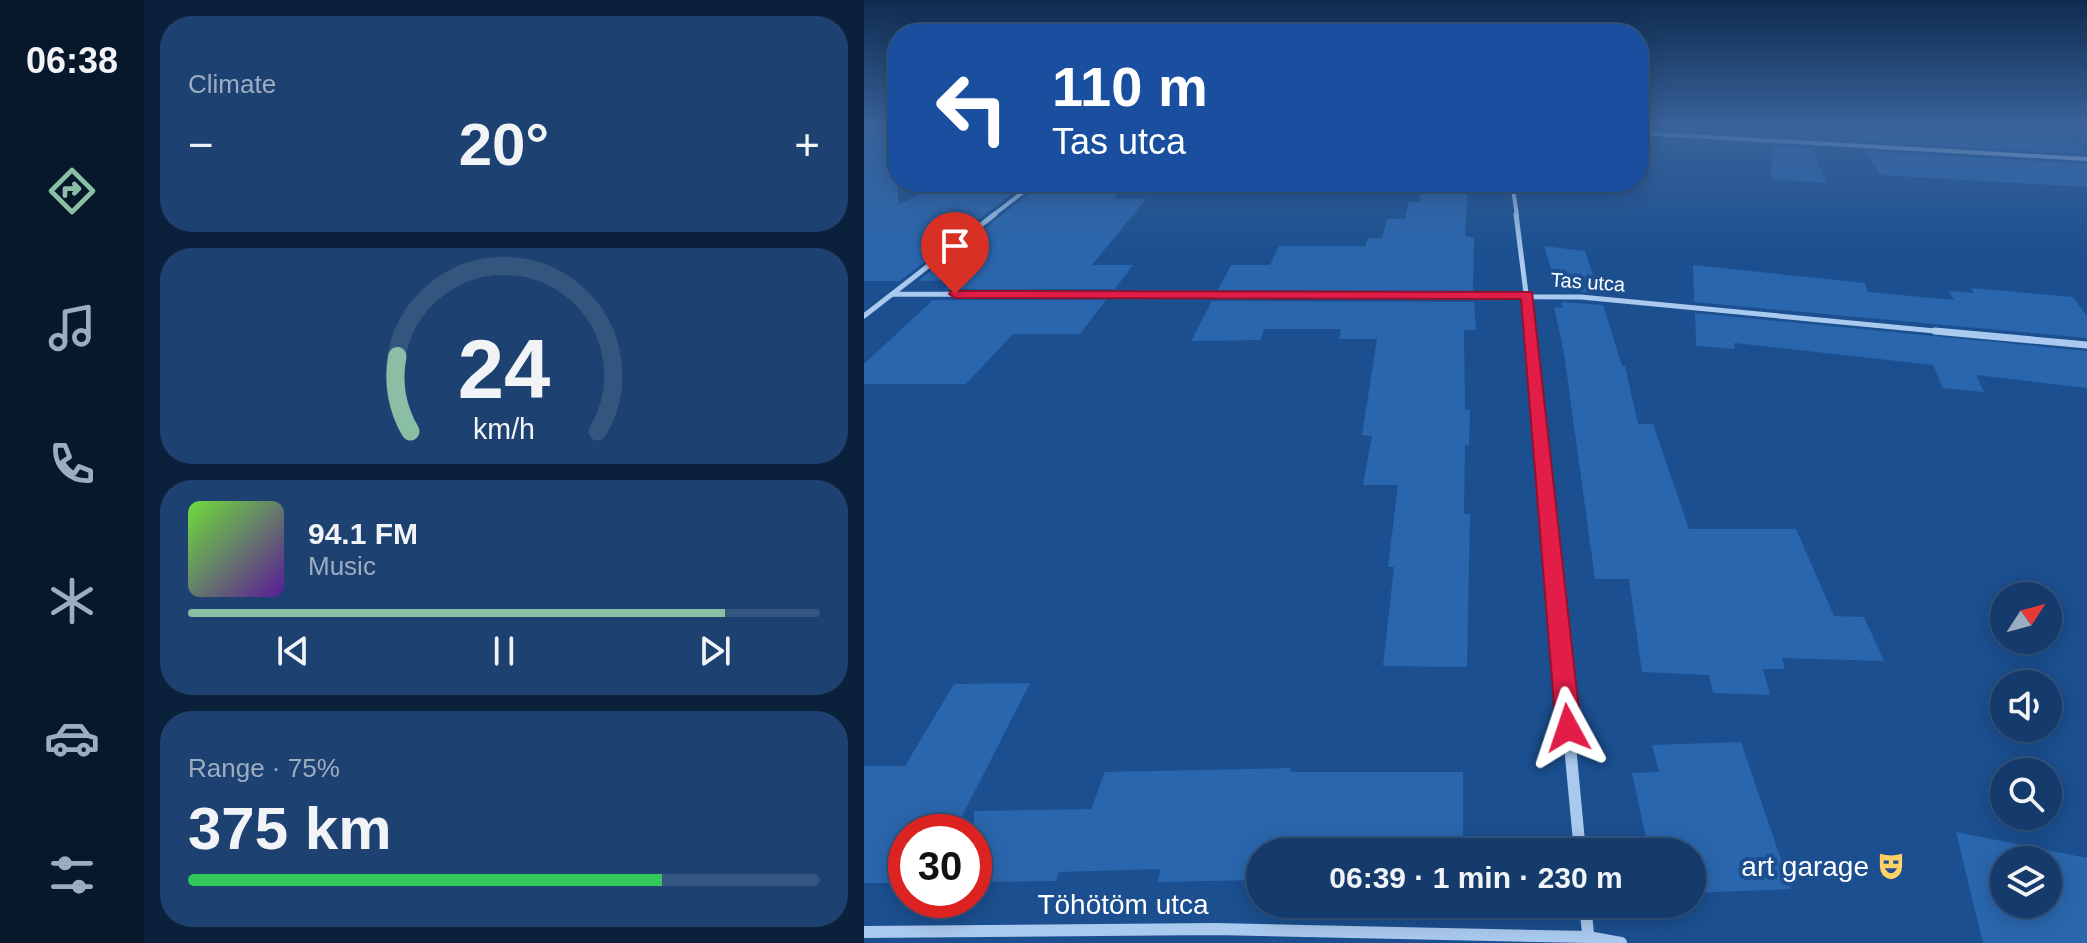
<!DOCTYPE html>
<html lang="en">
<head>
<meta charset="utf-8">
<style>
  body { margin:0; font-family:Helvetica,sans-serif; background:#1d4271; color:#f1f3f6; height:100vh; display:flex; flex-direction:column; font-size:30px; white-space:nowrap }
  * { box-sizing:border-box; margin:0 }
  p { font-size:26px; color:#9dadc1 }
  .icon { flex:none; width:44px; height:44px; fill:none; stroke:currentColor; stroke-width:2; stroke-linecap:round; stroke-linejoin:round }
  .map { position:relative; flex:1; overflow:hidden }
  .side { display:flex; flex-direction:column; gap:16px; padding:16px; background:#0b203b; width:720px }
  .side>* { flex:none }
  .banner { position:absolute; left:24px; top:24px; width:760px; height:168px; border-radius:32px; box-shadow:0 4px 20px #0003,0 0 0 2px #33557e; background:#1a4fa0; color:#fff; overflow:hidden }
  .needle { width:52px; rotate:54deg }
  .fabs { position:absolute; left:1126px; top:582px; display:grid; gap:16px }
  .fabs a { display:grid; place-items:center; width:72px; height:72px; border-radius:50%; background:#143b6b; box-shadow:0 4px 20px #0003,0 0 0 2px #33557e; font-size:40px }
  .speed { position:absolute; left:24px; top:814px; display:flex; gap:16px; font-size:40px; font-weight:700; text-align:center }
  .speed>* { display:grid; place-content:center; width:104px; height:104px; border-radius:50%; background:#143b6b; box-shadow:0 4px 20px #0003,0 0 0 2px #33557e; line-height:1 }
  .speed .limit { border:12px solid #d22; background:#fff; color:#111 }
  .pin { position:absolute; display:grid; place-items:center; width:68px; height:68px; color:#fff; margin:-82px -34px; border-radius:50% 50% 50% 0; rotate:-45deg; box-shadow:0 0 8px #0007 }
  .pin .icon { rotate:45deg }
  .me { position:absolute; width:88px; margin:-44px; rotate:355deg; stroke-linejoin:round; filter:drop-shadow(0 0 6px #0008) }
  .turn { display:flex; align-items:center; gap:28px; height:168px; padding:0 32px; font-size:36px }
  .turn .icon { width:104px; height:104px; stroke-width:2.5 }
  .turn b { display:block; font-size:56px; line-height:68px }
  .big { font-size:60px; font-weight:700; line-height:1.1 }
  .side .card { flex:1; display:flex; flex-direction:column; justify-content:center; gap:12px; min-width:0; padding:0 28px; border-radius:32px; background:#1d4271 }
  .side .dial { align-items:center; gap:0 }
  .dial svg { height:208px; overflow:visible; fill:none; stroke:#33557e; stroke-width:7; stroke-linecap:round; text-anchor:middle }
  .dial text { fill:#f1f3f6; stroke:none }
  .song { display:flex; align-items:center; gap:24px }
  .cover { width:96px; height:96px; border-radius:12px; background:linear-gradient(135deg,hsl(100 70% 55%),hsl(270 70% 35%)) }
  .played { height:8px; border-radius:4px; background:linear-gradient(90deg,#8abfa5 85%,#33557e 85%) }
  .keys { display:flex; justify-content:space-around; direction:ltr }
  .heat { display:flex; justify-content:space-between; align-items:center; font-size:44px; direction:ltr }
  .charge { height:12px; border-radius:6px; background:linear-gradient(90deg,#34c759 75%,#33557e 0) }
  .trip { position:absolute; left:382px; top:838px; width:460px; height:80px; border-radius:40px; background:#143b6b; box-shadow:0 4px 20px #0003,0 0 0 2px #33557e; font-weight:700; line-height:80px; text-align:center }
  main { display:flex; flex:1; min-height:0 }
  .tabs { display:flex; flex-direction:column; width:144px; justify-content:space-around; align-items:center; background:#08182b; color:#9dadc1 }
  .tabs .icon { width:56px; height:56px }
  .tabs .active { color:#8abfa5 }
  .tabs b { font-size:36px; color:#f1f3f6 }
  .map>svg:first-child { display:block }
  .building { fill:#2a66ad; fill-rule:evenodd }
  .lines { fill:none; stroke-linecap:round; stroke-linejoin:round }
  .minor-far4 { stroke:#a9c9ee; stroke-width:4 }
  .minor-far3 { stroke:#a9c9ee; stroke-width:5 }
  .minor-far2 { stroke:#a9c9ee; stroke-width:7 }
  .minor-far1 { stroke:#a9c9ee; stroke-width:9 }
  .minor { stroke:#a9c9ee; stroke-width:12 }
  .route { fill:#e11d48; stroke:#92132f; stroke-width:2 }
  .labels { text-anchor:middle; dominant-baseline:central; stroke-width:8; stroke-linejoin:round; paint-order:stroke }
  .far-street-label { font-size:20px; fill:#fff; stroke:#1b4f8f }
  .near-poi-label { font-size:28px; fill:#fff; stroke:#1b4f8f; text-anchor:end }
  .near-street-label { font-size:28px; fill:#fff; stroke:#1b4f8f }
</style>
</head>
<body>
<main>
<nav class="tabs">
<b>06:38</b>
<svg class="icon active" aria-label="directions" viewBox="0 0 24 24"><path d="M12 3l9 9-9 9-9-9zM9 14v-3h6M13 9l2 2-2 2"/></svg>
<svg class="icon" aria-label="music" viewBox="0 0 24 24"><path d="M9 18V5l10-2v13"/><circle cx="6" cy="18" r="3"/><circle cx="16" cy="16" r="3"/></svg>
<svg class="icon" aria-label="phone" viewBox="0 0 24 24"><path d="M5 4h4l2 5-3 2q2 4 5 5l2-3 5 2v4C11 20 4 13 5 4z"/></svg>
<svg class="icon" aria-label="climate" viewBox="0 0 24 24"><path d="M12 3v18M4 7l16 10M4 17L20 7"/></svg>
<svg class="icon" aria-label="car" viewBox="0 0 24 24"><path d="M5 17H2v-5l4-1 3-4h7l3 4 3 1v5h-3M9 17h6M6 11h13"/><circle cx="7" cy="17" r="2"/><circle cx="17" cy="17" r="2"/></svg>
<svg class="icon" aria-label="filters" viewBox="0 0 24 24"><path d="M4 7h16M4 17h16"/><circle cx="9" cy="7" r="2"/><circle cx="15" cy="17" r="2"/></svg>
</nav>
<section class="side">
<div class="card"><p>Climate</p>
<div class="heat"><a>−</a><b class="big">20°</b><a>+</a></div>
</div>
<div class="card dial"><svg viewBox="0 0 100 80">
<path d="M14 69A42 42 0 1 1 86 69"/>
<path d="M14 69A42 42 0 0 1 9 40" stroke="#8abfa5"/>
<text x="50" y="56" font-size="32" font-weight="700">24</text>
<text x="50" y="72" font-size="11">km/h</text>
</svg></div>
<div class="card">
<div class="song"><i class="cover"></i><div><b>94.1 FM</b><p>Music</p></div></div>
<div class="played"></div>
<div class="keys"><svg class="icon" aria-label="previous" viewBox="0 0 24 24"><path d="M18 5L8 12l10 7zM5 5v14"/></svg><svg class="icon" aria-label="pause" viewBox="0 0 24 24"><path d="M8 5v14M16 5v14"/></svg><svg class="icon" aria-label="next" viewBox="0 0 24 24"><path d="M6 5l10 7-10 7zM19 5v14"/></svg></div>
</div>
<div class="card"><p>Range · 75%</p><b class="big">375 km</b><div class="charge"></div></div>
</section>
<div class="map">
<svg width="1223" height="943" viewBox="0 0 1223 943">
  <rect width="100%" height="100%" fill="#1b4f8f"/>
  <path class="building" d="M 0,126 L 34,126 L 34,205 L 81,182 L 157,187 L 36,281 L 0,281 Z
    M 909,126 L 941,126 L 945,138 L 909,136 Z
    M 988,126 L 1151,136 L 1142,126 L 1192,126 L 1222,154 L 996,141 Z
    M 908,146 L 949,148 L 962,183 L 907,179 Z
    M 1002,151 L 1223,164 L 1223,187 L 1016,175 Z
    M 263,183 L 250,199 L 282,199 L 228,265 L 269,265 L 251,289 L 81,289 L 90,280 L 54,281 L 172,188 L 203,190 L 210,184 Z
    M 557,184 L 604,184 L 601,236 L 610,238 L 609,291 L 354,290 L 367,265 L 406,265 L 415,246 L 501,246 L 504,238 L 518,238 L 523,219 L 541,219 L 545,202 L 556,202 Z
    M 680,246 L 721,251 L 735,293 L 694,291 Z
    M 829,265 L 1001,283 L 1004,292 L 1090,300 L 1085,291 L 1110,293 L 1107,288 L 1209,297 L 1223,316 L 1223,338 L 830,302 Z
    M 69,300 L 242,300 L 216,334 L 149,334 L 102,384 L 0,384 L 0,364 Z
    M 348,301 L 610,302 L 612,330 L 600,330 L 601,410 L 606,410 L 605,445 L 601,445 L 600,514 L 606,514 L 603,667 L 519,666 L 530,567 L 524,567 L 534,485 L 499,485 L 508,436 L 498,435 L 513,339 L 475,339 L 477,329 L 400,329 L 396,340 L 327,341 Z
    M 697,302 L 739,305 L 758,366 L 761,366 L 774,424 L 789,424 L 825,529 L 932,529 L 970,616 L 1000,617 L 1020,661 L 918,658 L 921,669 L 899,669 L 906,695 L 849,693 L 845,675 L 778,672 L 765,579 L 731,579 L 700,353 L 690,307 L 699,308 Z
    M 831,313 L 1223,351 L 1223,388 L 1112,375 L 1120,392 L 1079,388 L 1069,365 L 870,343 L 871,349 L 832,346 Z
    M 166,683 L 90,832 L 42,832 L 42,883 L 0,883 L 0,766 L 41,766 L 90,684 Z
    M 877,742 L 927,889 L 828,893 L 828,852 L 785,852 L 768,773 L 795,772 L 788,745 Z
    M 427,768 L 426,772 L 599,772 L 599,852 L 396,852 L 396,880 L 293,882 L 297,869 L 195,872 L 192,881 L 110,882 L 110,811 L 227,809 L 241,772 Z
    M 1092,832 L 1223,858 L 1223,943 L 1119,943 ZM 1140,860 L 1184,860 L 1184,904 L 1140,904 Z"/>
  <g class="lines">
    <path class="minor-far4" d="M 774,133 L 1223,159
      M 648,182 L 653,216
      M 128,216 L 172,182"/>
    <path class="minor-far3" d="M 652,214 L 667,333
      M 28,294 L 717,297 L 1092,333
      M 0,316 L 131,214"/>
    <path class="minor-far2" d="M 666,331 L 681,485
      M 1071,331 L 1223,345"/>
    <path class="minor-far1" d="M 681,483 L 700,684"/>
    <path class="minor" d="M 700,682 L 716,852
      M 721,904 L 725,943
      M 0,932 L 351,929 L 724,937 L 757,943"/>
  </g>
  <linearGradient id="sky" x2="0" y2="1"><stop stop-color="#0f2b4f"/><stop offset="0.49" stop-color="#39639b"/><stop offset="1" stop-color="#39639b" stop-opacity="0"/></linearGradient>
  <rect width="1223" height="258" fill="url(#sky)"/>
  <path class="route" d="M 87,291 L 668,292 L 717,728 L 713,736 L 704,739 L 695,736 L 692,728 L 657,299 L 91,298 L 85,294 Z"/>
  <defs>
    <symbol id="theatre-bare" viewBox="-9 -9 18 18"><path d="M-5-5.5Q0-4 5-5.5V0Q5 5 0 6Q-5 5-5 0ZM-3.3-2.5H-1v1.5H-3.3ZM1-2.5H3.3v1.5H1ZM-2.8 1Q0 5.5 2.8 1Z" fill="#ffd166" stroke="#1b4f8f" stroke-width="2.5" paint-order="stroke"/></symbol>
  </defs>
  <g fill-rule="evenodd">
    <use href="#theatre-bare" x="1007" y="846" width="40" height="40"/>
  </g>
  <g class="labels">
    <g class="far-street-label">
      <text transform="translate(724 282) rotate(4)">Tas utca</text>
    </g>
    <g class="near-poi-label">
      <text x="1005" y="866">art garage</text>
    </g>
    <g class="near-street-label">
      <text x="259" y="904">Töhötöm utca</text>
    </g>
  </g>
</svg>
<div class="fabs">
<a><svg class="needle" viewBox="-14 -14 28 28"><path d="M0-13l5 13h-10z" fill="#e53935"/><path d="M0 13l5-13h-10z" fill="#9dadc1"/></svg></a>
<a><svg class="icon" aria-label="sound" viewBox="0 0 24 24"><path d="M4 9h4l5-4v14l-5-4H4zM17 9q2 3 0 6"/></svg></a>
<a><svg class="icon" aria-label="search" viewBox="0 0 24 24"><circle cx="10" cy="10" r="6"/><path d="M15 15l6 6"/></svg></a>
<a><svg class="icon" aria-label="layers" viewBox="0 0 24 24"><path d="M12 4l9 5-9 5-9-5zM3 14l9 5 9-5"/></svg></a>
</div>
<div class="speed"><div class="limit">30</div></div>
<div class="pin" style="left:91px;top:294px;background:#d93025"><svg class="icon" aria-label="arrive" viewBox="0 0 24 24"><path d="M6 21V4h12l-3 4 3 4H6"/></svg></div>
<svg class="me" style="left:704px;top:728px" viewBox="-20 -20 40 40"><path d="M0-17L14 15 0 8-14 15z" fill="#e11d48" stroke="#fff" stroke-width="4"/></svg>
<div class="trip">06:39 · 1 min · 230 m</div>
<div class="banner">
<div class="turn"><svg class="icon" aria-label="left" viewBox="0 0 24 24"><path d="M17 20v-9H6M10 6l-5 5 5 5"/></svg><div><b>110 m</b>Tas utca</div></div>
</div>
</div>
</main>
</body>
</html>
